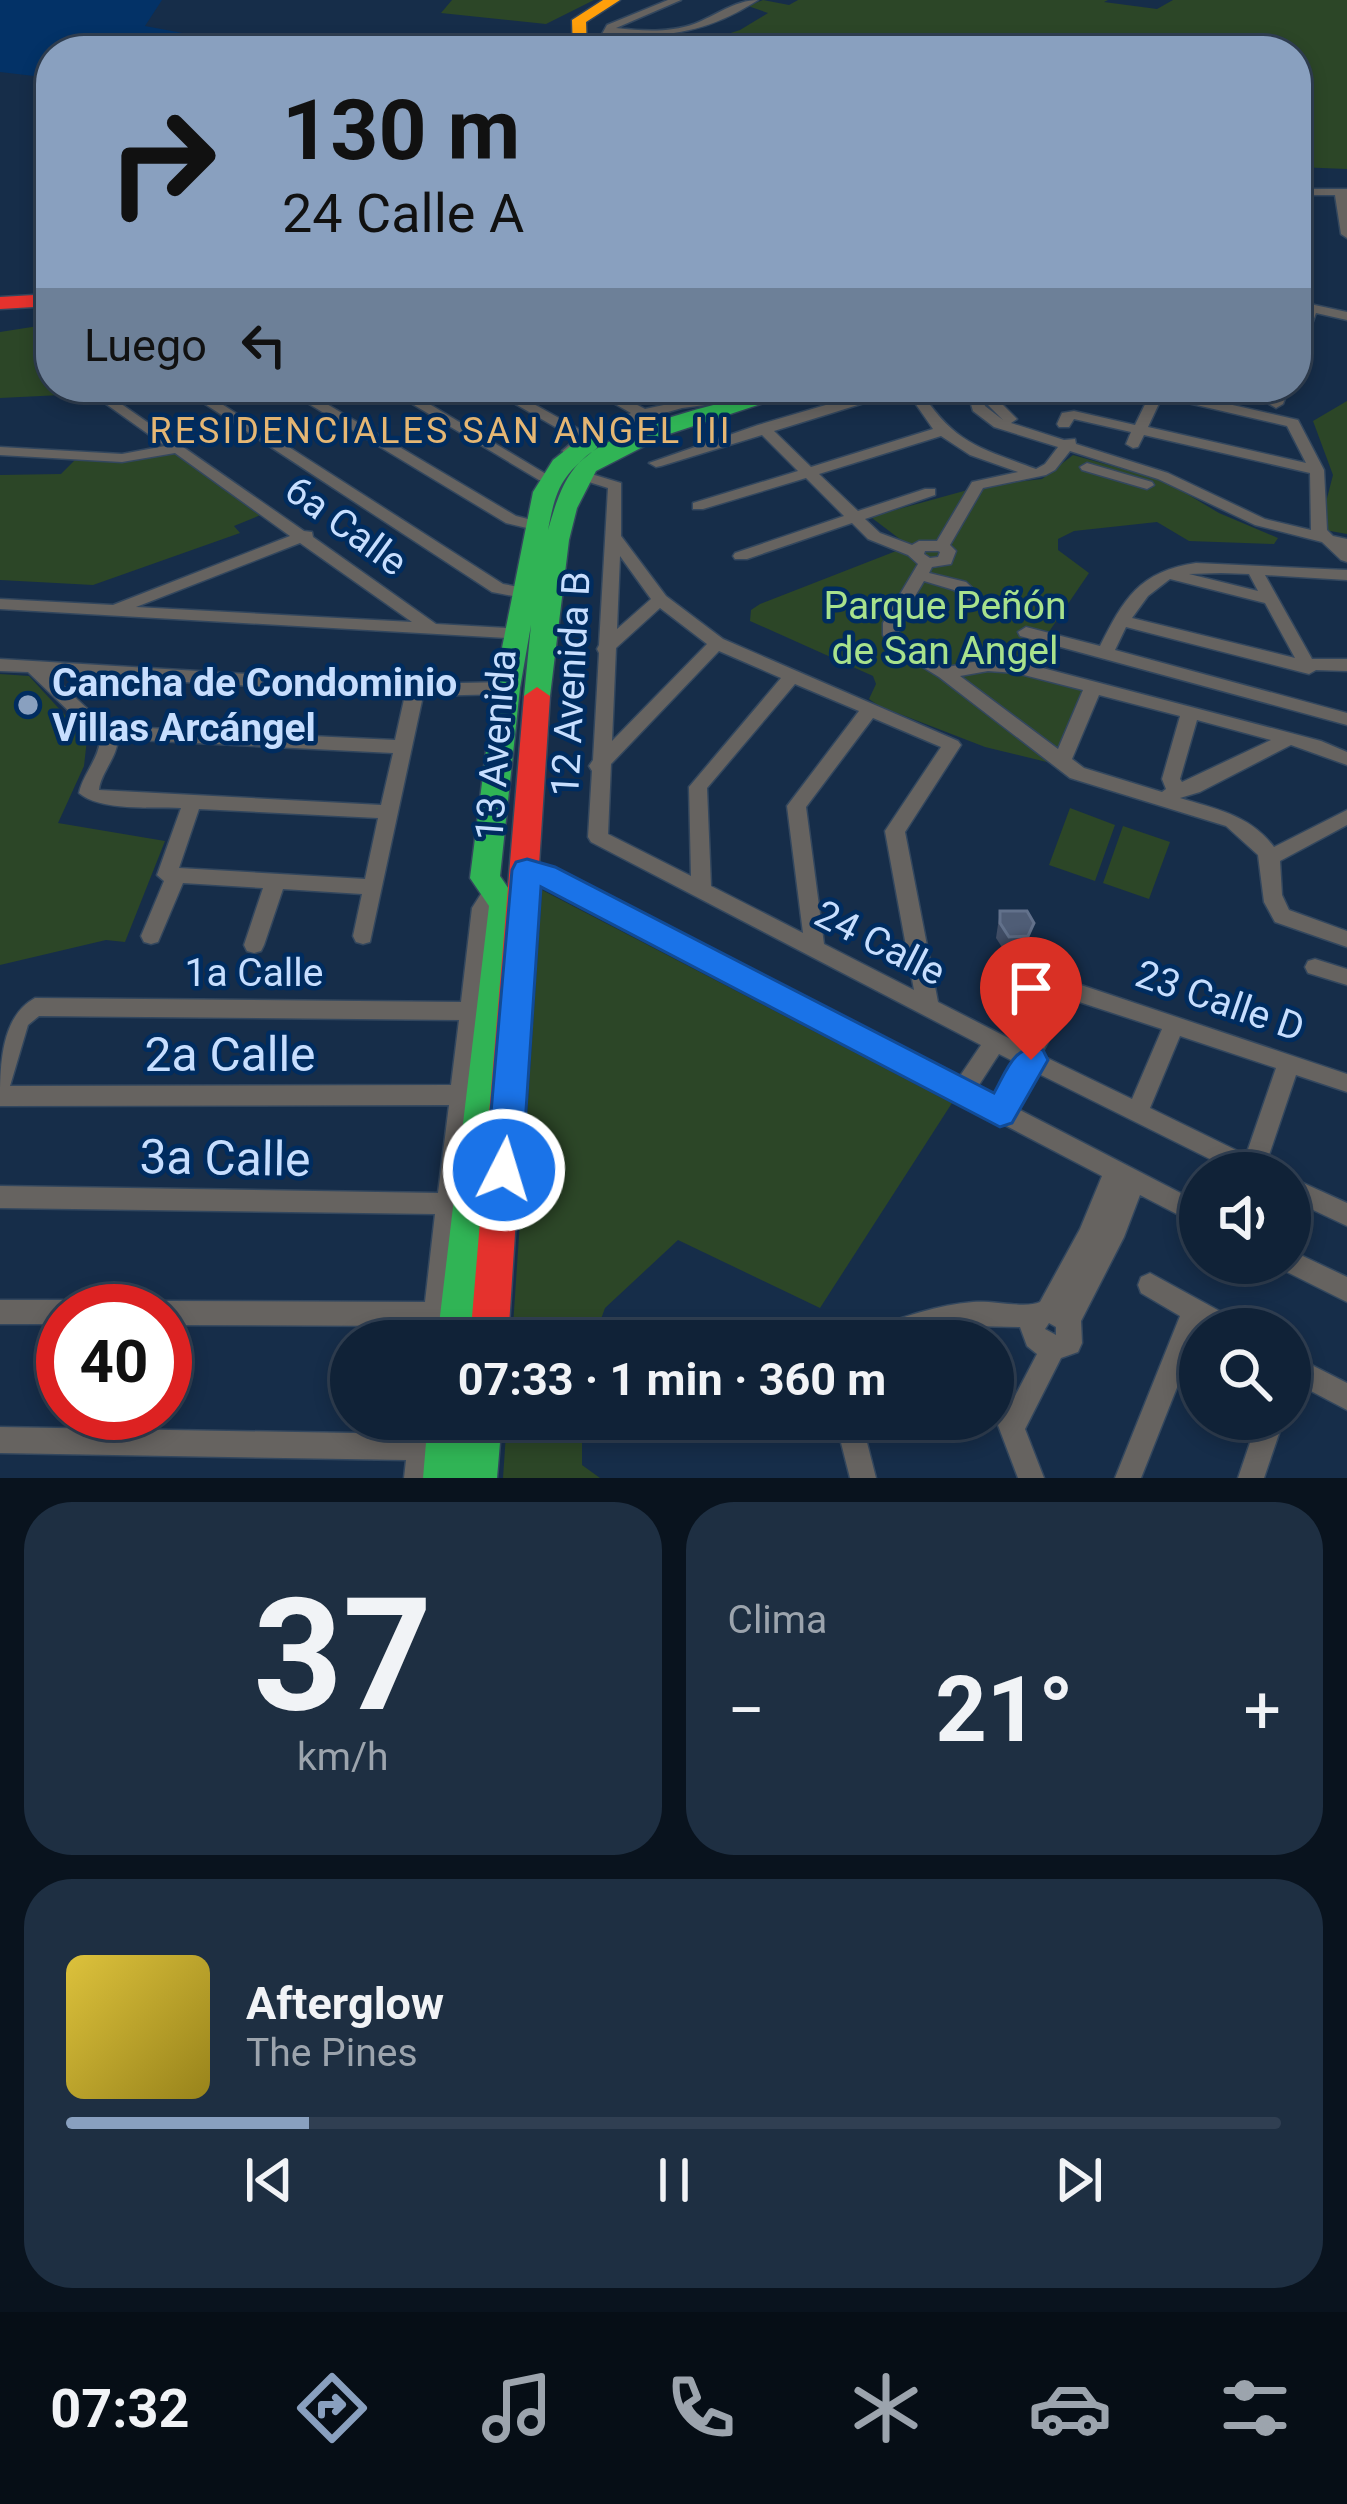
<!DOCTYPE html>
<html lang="es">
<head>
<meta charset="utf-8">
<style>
  body { margin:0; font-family:Roboto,sans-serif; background:#1e2f42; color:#f1f3f6; height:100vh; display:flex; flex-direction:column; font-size:45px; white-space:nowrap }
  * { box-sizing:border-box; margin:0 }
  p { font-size:39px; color:#9ca4ad }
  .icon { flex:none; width:66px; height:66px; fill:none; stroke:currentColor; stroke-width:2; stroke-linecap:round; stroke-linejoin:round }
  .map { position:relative; height:1478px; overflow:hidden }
  .side { display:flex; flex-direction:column; gap:24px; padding:24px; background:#09131e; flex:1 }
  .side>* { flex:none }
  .hud { position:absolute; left:36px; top:36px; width:1275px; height:366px; border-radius:48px; box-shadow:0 6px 18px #0003,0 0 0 3px #303f52; background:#89a0bf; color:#111; overflow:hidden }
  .fabs { position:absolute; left:1179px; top:1152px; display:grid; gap:24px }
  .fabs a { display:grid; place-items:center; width:132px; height:132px; border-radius:50%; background:#102237; box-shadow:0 6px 18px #0003,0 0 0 3px #303f52; font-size:60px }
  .speed { position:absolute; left:36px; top:1284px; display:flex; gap:24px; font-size:60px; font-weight:700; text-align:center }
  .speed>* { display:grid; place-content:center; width:156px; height:156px; border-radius:50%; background:#102237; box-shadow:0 6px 18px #0003,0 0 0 3px #303f52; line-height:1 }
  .speed .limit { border:18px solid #d22; background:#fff; color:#111 }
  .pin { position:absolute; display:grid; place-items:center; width:102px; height:102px; color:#fff; margin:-123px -51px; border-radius:50% 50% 50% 0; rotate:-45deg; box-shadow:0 0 12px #0007 }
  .pin .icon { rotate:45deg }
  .me { position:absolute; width:132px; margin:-66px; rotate:5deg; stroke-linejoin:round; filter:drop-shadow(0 0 9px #0008) }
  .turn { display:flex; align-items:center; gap:42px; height:252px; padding:0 48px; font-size:54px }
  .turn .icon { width:156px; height:156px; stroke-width:2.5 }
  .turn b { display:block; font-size:84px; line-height:102px }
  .then { display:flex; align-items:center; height:114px; padding:0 48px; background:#0003; gap:24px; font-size:45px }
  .big { font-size:90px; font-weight:700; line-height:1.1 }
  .side .tile { flex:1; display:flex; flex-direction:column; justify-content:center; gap:18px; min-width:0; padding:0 42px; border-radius:48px; background:#1e2f42 }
  .side .dial { align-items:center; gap:0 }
  .dial b { font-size:156px; line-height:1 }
  .song { display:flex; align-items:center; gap:36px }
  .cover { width:144px; height:144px; border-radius:18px; background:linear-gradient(135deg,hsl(50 70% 55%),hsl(50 70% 35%)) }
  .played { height:12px; border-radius:6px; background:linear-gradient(90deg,#89a0bf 20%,#303f52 20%) }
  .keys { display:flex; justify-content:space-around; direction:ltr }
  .heat { display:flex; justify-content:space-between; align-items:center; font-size:66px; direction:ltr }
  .side .tiles { flex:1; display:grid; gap:24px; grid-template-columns:1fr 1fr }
  .tile:last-child { grid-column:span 2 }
  .trip { position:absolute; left:330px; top:1320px; width:684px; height:120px; border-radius:60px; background:#102237; box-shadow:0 6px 18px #0003,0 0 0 3px #303f52; font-weight:700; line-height:120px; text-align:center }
  .tab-bar { display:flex; height:192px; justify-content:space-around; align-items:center; background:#060e16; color:#9ca4ad }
  .tab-bar .icon { width:84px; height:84px }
  .tab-bar .active { color:#89a0bf }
  .tab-bar b { font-size:54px; color:#f1f3f6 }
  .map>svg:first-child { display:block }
  .built { fill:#033267 }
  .green { fill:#2c4627 }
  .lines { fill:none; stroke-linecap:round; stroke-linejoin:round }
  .street-casing { stroke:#33475e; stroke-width:3 }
  .fast-casing { stroke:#33475e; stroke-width:3 }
  .slow-casing { stroke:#33475e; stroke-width:3 }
  .jam-casing { stroke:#33475e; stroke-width:3 }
  .street { fill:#666360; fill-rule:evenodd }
  .fast { fill:#30b455; fill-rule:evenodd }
  .slow { fill:#ff9f0a; fill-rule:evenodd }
  .jam { fill:#e5322d; fill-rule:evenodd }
  .wall { fill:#404d65 }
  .building { fill:#4f5d76; stroke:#62718b; stroke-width:3 }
  .route { fill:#1a73e8; stroke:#114b97; stroke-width:3 }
  .poi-dot { fill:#89a0bf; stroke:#002c5f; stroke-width:4.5 }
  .labels { text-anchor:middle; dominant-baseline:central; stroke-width:9; stroke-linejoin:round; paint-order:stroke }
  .far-neighbourhood-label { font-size:36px; letter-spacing:3px; fill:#e5b774; stroke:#002c5f }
  .street-label { font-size:39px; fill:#c7defe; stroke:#002c5f }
  .park-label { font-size:39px; fill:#a8e28c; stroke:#002c5f }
  .poi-label { font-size:39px; font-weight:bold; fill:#c7defe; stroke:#002c5f; text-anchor:start }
  .near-street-label { font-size:48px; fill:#c7defe; stroke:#002c5f }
</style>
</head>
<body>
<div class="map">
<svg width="1347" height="1478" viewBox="0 0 1347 1478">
  <rect width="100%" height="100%" fill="#162d49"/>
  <path class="built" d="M 0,0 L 162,0 L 145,26 L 279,51 L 51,51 L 51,78 L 0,72 Z"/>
  <path class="green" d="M 452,0 L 594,0 L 546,24 L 441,13 Z
    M 763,0 L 789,5 L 798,0 L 1108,0 L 1104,2 L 1157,9 L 1173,0 L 1347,0 L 1347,169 L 1296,167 L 1296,51 L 720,51 L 722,48 L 703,42 L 740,30 L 768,13 L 748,6 Z
    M 51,324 L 51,387 L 112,387 L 82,394 L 0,398 L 0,332 Z
    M 1347,401 L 1347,534 L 1319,529 L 1333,475 L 1313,421 Z
    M 178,453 L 263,514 L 234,526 L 240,533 L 93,585 L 0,580 L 0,475 L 61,474 L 78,457 L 118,461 Z
    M 1073,455 L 1165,481 L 1219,513 L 1278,538 L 1274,544 L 1189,541 L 1157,522 L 1074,531 L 1058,539 L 1058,550 L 1089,573 L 1027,664 L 1085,685 L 1055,764 L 985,747 L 879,706 L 869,699 L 876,684 L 873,676 L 750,621 L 751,610 L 760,604 L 909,546 L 872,518 L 877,515 L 982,486 L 1042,479 Z
    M 0,674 L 29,676 L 87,739 L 84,766 L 58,823 L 165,841 L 125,942 L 106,940 L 0,965 Z
    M 1070,808 L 1115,825 L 1095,881 L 1049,865 Z
    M 1123,826 L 1170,842 L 1149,899 L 1103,883 Z
    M 542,890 L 952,1103 L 820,1308 L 678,1240 L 605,1308 L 593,1341 L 512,1341 Z
    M 507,1419 L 582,1419 L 582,1465 L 600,1478 L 503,1478 Z"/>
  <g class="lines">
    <defs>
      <path id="street" d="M 668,0 L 681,0 L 616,28 C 642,31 669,33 694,24 C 715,16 735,0 758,0 C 710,31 668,39 612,33 L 618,51 L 608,51 L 601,36 L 607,25 Z
        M 1296,189 L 1347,189 L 1347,238 L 1341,234 L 1335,195 L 1296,195 Z
        M 1296,249 L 1310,262 L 1300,280 L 1296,281 Z
        M 1296,301 L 1347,312 L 1347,320 L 1316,313 L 1303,349 L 1296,353 L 1296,331 L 1304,311 L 1296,309 Z
        M 179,387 L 195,387 L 503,584 L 524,588 L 526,592 L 518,597 L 492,592 Z
        M 281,387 L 298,387 L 516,516 L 536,521 L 539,524 L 531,529 L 506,523 Z
        M 384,387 L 401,387 L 551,477 L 549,480 L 539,480 Z
        M 486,387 L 503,387 L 586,433 L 631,413 L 585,387 L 603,387 L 645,409 L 701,397 L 720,395 L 727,399 L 720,403 L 682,408 L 643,419 L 607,433 L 569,455 L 562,451 L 576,439 Z
        M 887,387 L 918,387 C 953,443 977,447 1036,469 L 1045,464 L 1058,447 L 994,427 L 973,411 L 966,387 L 980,387 L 985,406 L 1003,420 L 984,401 L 981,387 L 995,387 L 998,400 L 1017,419 L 1011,423 L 1064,440 L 1075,439 L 1076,444 L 1168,473 L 1265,519 L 1311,530 L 1310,473 L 1144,435 L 1138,447 L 1133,448 L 1126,444 L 1131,432 L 1074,419 L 1069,427 L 1059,427 L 1057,424 L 1062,413 L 1074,411 L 1135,425 L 1151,392 L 1158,388 L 1298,420 L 1324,470 L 1327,530 L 1333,536 L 1347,539 L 1347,562 L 1341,560 L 1322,542 L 1255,525 L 1158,479 L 1070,451 L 1055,470 L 1046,475 L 983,488 L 950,545 L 956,551 L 951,564 L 932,567 L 929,573 L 966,582 L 982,597 L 980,601 L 968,601 L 954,590 L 924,581 L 899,623 L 899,634 L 907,642 L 948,667 L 988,659 L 1016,661 L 1321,741 L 1347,752 L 1347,765 L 1291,745 L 1200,792 L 1180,798 C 1216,809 1250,815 1274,847 L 1347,810 L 1347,825 L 1280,861 L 1282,895 L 1289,910 L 1347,931 L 1347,947 L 1275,922 L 1264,902 L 1258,855 L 1226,826 L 1070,778 L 939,677 L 895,650 L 883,635 L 883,623 L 918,564 L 908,555 L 868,539 L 852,523 L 747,559 L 735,559 L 733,556 L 735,553 L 844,516 L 806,478 L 703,509 L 693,509 L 693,503 L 798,471 L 762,435 L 661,466 L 656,467 L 649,463 L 758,425 ZM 906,390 L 933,429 L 811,467 L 774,431 ZM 1162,397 L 1287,426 L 1306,463 L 1148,427 ZM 941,436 L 970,455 L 1018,472 L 972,482 L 937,541 L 919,541 L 912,545 L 880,533 L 865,519 L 935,495 L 935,489 L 925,489 L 858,511 L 819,474 ZM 925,551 L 938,551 L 940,552 L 938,557 L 930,558 L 924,554 ZM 988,671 L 1016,673 L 1083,690 L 1058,749 L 960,676 ZM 1099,695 L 1180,716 L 1162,779 L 1166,789 L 1162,792 L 1084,768 L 1072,759 ZM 1197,720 L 1271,740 L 1182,782 L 1180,779 Z
        M 1275,387 L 1289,387 L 1283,404 L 1276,408 L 1269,404 Z
        M 104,392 L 304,531 L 312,532 L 313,537 L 436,624 L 507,628 L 515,633 L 507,638 L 0,609 L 0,599 L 113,605 L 290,536 L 175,453 L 122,462 L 0,455 L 0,447 L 122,454 L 165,446 L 99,399 L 97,396 ZM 300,543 L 412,622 L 136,607 Z
        M 1087,463 L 1152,482 L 1154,485 L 1147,489 L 1082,470 L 1080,467 Z
        M 578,470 L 621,483 L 621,536 L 666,596 L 723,639 L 958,741 L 961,745 L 905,832 L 938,1002 L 1024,1046 L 1056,987 L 1069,981 L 1347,1074 L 1347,1092 L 1296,1075 L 1266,1164 L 1273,1173 L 1238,1173 L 1033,1071 L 1014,1107 L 1200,1203 L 1200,1226 L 1140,1195 L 1124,1237 L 1081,1321 L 1082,1343 L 1078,1352 L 1061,1358 L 1025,1429 L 1044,1478 L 1018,1478 L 993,1412 L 993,1365 L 1002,1369 L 1014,1398 L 1037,1354 L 1027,1346 L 1020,1327 L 972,1326 L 904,1341 L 856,1341 L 860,1332 L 869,1329 C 903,1317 937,1305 973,1302 C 993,1300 1025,1309 1040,1302 L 1080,1229 L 1102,1176 L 539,881 L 520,875 L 517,870 L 520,865 L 527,863 L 552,870 L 958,1079 L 981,1045 L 591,842 L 588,837 L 592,771 L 589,766 L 593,760 L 599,653 L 597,649 L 599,645 L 608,488 L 573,477 L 573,471 ZM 620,556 L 651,599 L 617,629 ZM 660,608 L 707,644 L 612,741 L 616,648 ZM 719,651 L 781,678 L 689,787 L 691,876 L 608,834 L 611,764 ZM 795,684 L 859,711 L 787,806 L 803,933 L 711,886 L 707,788 ZM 873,718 L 941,747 L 885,831 L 914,990 L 824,944 L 806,807 ZM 1070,999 L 1162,1029 L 1132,1099 L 1041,1055 ZM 1180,1036 L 1276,1068 L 1246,1155 L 1150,1108 ZM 999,1054 L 1015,1062 L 996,1098 L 977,1088 ZM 1049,1323 L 1056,1327 L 1056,1335 L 1045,1329 Z
        M 1196,563 L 1347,570 L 1347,580 L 1265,575 L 1312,659 L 1347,659 L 1347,671 L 1316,670 L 1309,674 L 1126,627 L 1115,650 L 1347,713 L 1347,725 L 1020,636 L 1018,632 L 1026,627 L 1100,646 C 1123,600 1139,571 1196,563 ZM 1221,573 L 1249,574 L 1258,591 L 1189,574 ZM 1170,579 L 1265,603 L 1295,658 L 1132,618 L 1148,596 Z
        M 0,659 L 415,684 L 507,682 L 516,688 L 507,694 L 423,696 L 370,942 L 363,944 L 356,942 L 353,936 L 362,894 L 283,889 L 264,945 L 261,951 L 254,953 L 247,951 L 244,945 L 263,888 L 183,883 L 158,942 L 151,944 L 144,942 L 141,936 L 164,881 L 157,875 L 181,808 C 153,807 99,811 79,793 C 83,774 98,760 100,741 L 28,672 L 0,671 ZM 50,674 L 405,695 L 395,740 L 106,726 ZM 118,739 L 393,753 L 381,805 L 99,790 C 100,774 117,758 118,739 ZM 199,809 L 378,818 L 365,879 L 179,868 Z
        M 493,883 L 500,886 L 503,891 L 492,909 L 446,1341 L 420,1341 L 422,1326 L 165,1325 L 165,1311 L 153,1311 L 156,1305 L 165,1301 L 425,1302 L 435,1214 L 0,1208 L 0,1186 L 438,1193 L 449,1105 L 0,1106 C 0,1067 0,1017 35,998 L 461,1002 L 472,908 L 486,886 ZM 39,1016 L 459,1020 L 451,1085 L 10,1086 L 28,1025 Z
        M 1315,959 L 1347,969 L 1347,985 L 1308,973 L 1305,967 L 1308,961 Z
        M 1290,1177 L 1347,1203 L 1347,1226 L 1290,1199 Z
        M 1290,1250 L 1347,1277 L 1347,1302 L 1281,1269 L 1279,1263 L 1290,1263 Z
        M 1150,1273 L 1236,1320 L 1240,1329 L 1201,1327 L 1141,1478 L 1115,1478 L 1180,1316 L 1141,1293 L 1138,1285 L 1141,1277 Z
        M 0,1300 L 63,1300 L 72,1304 L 75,1311 L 63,1311 L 63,1324 L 0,1324 Z
        M 1290,1354 L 1347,1383 L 1347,1410 L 1290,1380 Z
        M 411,1419 L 437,1419 L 430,1478 L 404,1478 L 406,1460 L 0,1453 L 0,1427 L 409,1434 Z
        M 835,1419 L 861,1419 L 876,1478 L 850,1478 Z
        M 1258,1419 L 1284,1419 L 1264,1478 L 1238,1478 Z"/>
      <path id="fast" d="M 781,387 L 813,387 L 666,435 L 596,471 L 577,508 L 569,540 L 550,696 L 537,705 L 524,696 L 531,625 L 520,688 L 500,876 L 519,904 L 475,1341 L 437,1341 L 489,906 L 470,878 L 494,688 L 533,492 L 553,460 L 581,438 L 597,438 L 597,448 C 562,475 556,487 548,530 C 555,506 562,480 580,462 C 617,424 729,402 781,387 Z
        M 428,1419 L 502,1419 L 497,1478 L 423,1478 Z"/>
      <path id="slow" d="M 603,0 L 620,0 L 586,22 L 587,51 L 573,51 L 572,20 Z"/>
      <path id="jam" d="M 51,294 L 51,306 L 0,309 L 0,297 Z
        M 537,687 L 550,696 L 508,1341 L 470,1341 L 524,696 Z"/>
    </defs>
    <use href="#street" class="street-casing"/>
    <use href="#fast" class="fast-casing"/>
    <use href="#slow" class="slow-casing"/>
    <use href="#jam" class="jam-casing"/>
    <use href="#street" class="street"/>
    <use href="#fast" class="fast"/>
    <use href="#slow" class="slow"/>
    <use href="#jam" class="jam"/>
  </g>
  <path class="wall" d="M 1000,911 L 1034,923 L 1025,951 L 1005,952 L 996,938 Z"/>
  <path class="building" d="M 1000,911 L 1027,911 L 1034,923 L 1028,936 L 1009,937 L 1000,923 Z"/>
  <path class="route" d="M 527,859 L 555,867 L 994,1093 C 1006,1072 1015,1041 1043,1050 L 1048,1060 L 1012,1123 L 1000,1127 L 541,887 L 522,1170 L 516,1181 L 504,1186 L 492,1181 L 486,1170 L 512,870 L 516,862 Z"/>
  <circle class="poi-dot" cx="28" cy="705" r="12"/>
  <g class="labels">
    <g class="far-neighbourhood-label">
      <text x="441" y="431">RESIDENCIALES SAN ANGEL III</text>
    </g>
    <g class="street-label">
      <text transform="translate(346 526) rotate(36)">6a Calle</text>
      <text transform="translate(571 684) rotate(-87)">12 Avenida B</text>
      <text transform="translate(496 745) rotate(-86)">13 Avenida</text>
      <text transform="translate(880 943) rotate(27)">24 Calle</text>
      <text x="254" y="973">1a Calle</text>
      <text transform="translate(1220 1001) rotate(19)">23 Calle D</text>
    </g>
    <g class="park-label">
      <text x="945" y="606">Parque Peñón<tspan x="945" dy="45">de San Angel</tspan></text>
    </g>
    <g class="poi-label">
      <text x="52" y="683">Cancha de Condominio<tspan x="52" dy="45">Villas Arcángel</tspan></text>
    </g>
    <g class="near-street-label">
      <text x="230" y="1054">2a Calle</text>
      <text transform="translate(225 1158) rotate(1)">3a Calle</text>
    </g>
  </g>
</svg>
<div class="fabs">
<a><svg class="icon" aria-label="sound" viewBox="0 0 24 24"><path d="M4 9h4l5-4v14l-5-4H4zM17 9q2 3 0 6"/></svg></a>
<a><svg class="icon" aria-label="search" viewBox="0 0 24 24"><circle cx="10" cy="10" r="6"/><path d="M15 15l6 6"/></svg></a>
</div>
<div class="speed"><div class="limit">40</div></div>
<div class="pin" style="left:1031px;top:1060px;background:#d93025"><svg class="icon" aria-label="arrive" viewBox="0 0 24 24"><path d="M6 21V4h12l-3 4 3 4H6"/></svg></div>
<svg class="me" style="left:504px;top:1170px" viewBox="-20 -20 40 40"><circle r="17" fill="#1a73e8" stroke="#fff" stroke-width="3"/><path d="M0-11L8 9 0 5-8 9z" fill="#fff"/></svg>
<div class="trip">07:33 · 1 min · 360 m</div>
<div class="hud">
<div class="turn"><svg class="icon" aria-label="right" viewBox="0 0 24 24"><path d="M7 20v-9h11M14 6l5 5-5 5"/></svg><div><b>130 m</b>24 Calle A</div></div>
<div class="then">Luego<svg class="icon" aria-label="left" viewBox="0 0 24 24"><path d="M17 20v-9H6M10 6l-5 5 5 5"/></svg></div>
</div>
</div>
<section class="side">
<div class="tiles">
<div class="tile dial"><b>37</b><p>km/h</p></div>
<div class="tile"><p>Clima</p>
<div class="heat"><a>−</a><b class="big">21°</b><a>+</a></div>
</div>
<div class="tile">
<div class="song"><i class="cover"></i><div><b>Afterglow</b><p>The Pines</p></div></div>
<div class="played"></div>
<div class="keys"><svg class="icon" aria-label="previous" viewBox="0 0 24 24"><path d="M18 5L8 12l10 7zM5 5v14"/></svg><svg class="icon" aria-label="pause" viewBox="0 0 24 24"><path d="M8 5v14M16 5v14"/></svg><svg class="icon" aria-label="next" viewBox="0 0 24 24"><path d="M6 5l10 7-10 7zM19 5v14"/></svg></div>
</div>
</div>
</section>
<nav class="tab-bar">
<b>07:32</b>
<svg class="icon active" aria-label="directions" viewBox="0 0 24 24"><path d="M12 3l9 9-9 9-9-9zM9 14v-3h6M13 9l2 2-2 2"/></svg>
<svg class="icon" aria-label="music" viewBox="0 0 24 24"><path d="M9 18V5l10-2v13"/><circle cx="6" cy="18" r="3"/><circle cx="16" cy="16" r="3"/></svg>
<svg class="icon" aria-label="phone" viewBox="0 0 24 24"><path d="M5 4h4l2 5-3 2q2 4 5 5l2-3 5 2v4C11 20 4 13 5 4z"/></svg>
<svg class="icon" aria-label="climate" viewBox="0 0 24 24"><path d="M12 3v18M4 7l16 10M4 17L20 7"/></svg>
<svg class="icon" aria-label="car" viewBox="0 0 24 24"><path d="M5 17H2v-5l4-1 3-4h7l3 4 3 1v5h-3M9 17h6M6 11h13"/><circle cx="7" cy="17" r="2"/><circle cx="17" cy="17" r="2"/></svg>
<svg class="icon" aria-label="filters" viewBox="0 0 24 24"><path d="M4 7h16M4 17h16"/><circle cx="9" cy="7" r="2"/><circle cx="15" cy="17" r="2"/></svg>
</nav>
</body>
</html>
